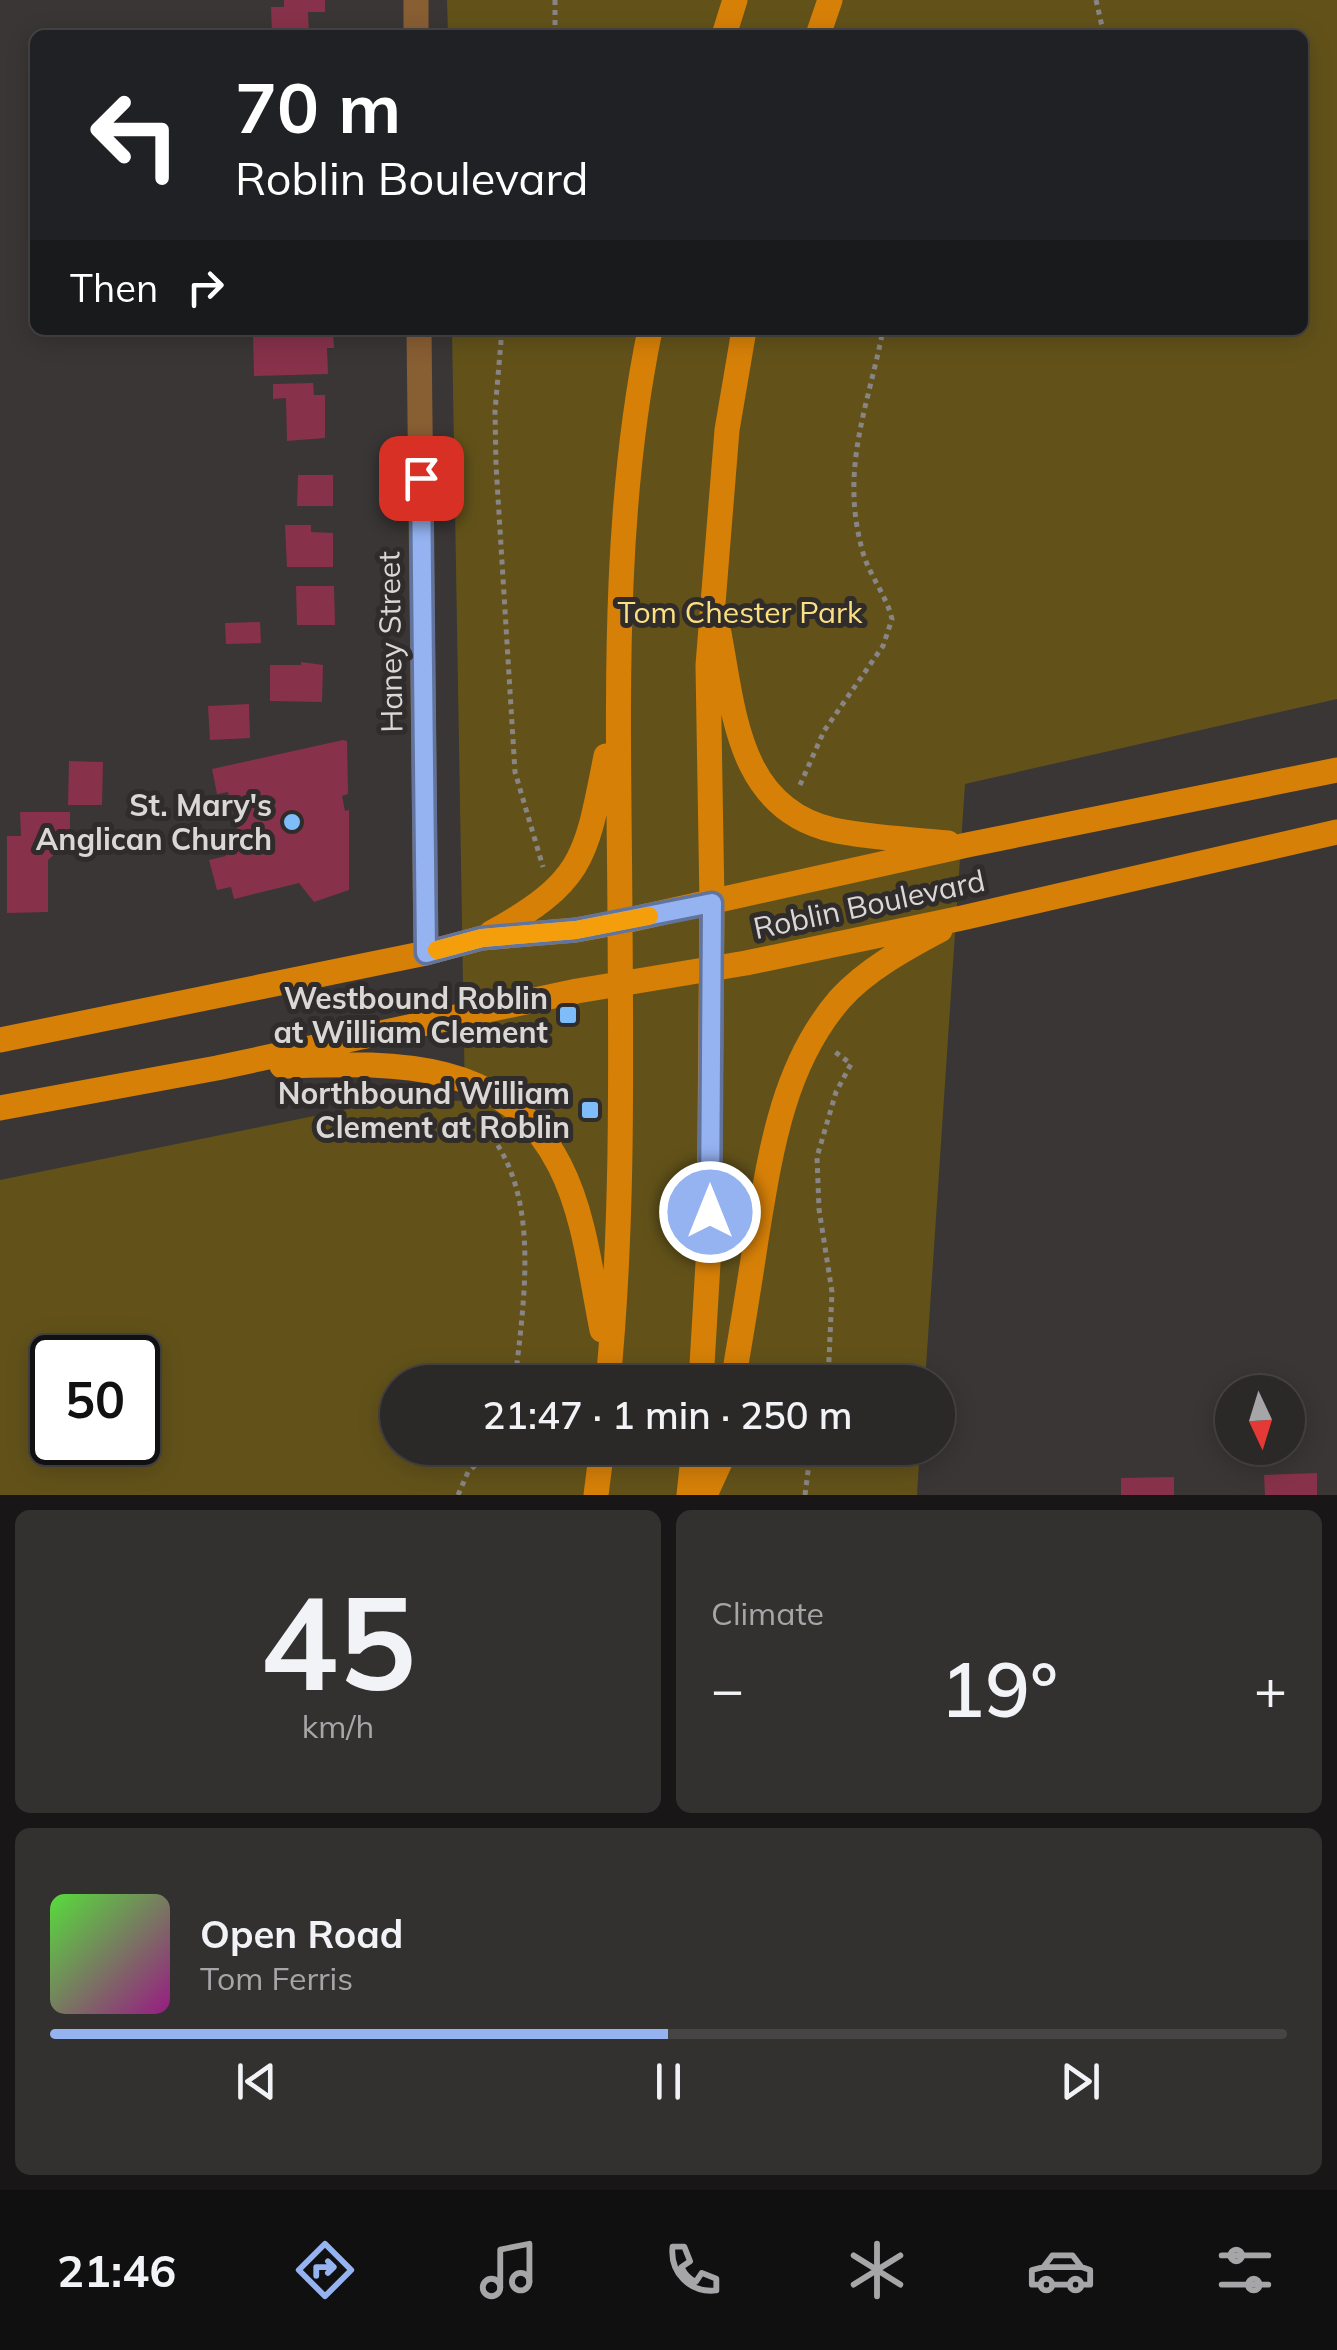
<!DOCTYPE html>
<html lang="en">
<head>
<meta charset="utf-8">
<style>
  body { margin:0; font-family:Mulish,sans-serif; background:#333030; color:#f1f3f6; height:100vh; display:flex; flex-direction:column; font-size:38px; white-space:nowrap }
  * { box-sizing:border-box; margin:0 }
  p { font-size:32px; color:#a6a6a8 }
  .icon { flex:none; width:55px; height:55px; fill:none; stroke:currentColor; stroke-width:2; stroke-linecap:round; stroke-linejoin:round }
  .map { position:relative; height:1495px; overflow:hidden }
  .details { display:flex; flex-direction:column; gap:15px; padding:15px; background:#181616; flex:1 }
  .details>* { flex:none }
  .banner { position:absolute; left:30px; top:30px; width:1278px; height:305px; border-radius:15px; box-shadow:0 5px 25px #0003,0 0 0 2px #474445; background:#202124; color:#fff; overflow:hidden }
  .needle { width:65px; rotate:176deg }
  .controls { position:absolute; left:1215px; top:1375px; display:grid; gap:20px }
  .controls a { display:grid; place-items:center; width:90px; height:90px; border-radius:50%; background:#2b2828; box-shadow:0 5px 25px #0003,0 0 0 2px #474445; font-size:50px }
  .speed { position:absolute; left:30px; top:1335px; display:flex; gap:20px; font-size:50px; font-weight:700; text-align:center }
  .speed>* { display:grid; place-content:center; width:130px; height:130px; border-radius:50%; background:#2b2828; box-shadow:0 5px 25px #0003,0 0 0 2px #474445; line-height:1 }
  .speed .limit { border:5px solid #111; border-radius:15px; background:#fff; color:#111 }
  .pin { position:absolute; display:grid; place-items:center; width:85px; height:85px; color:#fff; margin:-42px; border-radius:20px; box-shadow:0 5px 15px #0006 }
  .me { position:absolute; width:110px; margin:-55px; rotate:0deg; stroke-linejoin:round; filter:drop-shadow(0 0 8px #0008) }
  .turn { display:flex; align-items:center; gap:35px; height:210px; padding:0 40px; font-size:45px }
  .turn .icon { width:130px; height:130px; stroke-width:2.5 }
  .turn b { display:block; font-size:70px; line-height:85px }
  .then { display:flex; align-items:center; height:95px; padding:0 40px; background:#0003; gap:20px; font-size:38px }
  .big { font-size:75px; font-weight:600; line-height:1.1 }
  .details .card { flex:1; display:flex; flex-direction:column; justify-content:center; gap:15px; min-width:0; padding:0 35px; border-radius:15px; background:#333030 }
  .details .dial { align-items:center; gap:0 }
  .dial b { font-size:130px; line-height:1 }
  .song { display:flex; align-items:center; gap:30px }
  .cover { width:120px; height:120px; border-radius:15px; background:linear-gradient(135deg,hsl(110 70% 55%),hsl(310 70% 35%)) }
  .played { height:10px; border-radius:5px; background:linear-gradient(90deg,#95b2f1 50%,#474445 50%) }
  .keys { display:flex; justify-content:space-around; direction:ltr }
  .heat { display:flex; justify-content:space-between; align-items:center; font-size:55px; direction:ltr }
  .details .tiles { flex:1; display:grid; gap:15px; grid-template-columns:1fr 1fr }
  .card:last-child { grid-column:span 2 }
  .trip { position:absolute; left:380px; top:1365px; width:575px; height:100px; border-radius:50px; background:#2b2828; box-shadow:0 5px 25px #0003,0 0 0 2px #474445; font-weight:600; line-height:100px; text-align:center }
  .tabs { display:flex; height:160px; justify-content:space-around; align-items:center; background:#111010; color:#a6a6a8 }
  .tabs .icon { width:70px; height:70px }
  .tabs .current { color:#95b2f1 }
  .tabs b { font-size:45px; color:#f1f3f6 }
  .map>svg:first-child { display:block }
  .green { fill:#62521a; fill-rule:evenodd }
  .building { fill:#87324a }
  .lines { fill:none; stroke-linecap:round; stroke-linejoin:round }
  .path { stroke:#888584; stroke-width:5; stroke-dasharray:5 5; stroke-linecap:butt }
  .minor { stroke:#885e33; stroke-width:25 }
  .major { stroke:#d68008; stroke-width:25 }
  .route-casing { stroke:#61749d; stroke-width:25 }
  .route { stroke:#95b2f1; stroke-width:18 }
  .slow { stroke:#f59e0b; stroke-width:18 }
  .poi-dot { fill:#7fbdfa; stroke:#2f2c2b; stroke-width:4 }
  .labels { text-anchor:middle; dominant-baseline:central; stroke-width:10; stroke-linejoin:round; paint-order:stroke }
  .park-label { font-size:30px; fill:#fbe082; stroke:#2f2c2b }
  .street-label { font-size:30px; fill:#dad7d7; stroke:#2f2c2b }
  .poi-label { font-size:30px; font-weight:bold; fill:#dad7d7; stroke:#2f2c2b; text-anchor:end }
</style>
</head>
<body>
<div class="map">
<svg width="1337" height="1495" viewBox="0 0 1337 1495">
  <rect width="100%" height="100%" fill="#393635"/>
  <path class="green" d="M 447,0 L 1337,0 L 1337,699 L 965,784 L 925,1382 L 398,1382 L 398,1448 L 920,1448 L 917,1495 L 0,1495 L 0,1180 L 397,1099 L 465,1101 L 452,330 L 1302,330 L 1302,35 L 448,35 ZM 52,1358 L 138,1358 L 138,1442 L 52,1442 Z"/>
  <path class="building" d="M 284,0 L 325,0 L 325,12 L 308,12 L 309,35 L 272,35 L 271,7 L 284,7 Z
    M 297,330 L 333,330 L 334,348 L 327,348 L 328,374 L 254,376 L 253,334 L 297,333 Z
    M 313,383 L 314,395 L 325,395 L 325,438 L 287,441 L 286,398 L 273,399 L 273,384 Z
    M 298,475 L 333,475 L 333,506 L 297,506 Z
    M 285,525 L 311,525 L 311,532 L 333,533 L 333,567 L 287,567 Z
    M 296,586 L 334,586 L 335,625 L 297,625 Z
    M 260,622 L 261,643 L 226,644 L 225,623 Z
    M 301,662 L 323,665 L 322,702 L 270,701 L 270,665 L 301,665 Z
    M 249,704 L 250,738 L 210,740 L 208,706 Z
    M 343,740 L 347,741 L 348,794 L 342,796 L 345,811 L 349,810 L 349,890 L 314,902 L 299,883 L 234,899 L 231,887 L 217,890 L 209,860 L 226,856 L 224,847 L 238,833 L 228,792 L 217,794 L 212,769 Z
    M 69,761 L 103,762 L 102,805 L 68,805 Z
    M 20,812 L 70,812 L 70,840 L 62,840 L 63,847 L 48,860 L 48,912 L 7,913 L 7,836 L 21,836 Z
    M 1317,1473 L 1317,1495 L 1265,1495 L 1264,1475 Z
    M 1174,1477 L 1174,1495 L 1121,1495 L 1121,1478 Z"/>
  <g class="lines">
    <path class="path" d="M 555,0 L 555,35
      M 1096,0 L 1104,35
      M 502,330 L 495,411 L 496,465 L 515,772 L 543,867
      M 800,785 L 824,731 L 883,646 L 892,619 C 886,594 868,574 862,549 C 840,468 868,407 883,330
      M 492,1137 C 541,1203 523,1305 515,1382
      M 828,1382 L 832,1292 L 819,1209 L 817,1157 L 836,1092 L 851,1064 L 835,1052
      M 458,1495 L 468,1472 L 494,1448
      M 805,1495 L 811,1448"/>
    <path class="minor" d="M 416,0 L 416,35
      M 419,330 L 426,953"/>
    <path class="major" d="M 724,35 L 735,0
      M 818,35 L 830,0
      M 719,633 C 734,712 738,808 833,830 C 870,838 910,839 948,843
      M 491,933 C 585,881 586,857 606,756
      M 0,1040 L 426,953 L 482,938 L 576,930 L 620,922 L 967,845 L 1337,770
      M 282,1066 C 387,1063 504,1055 560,1166 C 585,1215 591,1276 602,1330
      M 0,1108 L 217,1068 L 577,991 L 746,963 L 962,918 L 1337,832
      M 608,1382 C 623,1229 621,1074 620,920 C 619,724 610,523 650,330
      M 701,1382 L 709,1246 L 712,903 L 708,665 L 727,430 L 744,330
      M 733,1382 C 741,1335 749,1287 756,1240 C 770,1155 782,1066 840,999 C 866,970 906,948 940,930
      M 596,1495 L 602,1448
      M 689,1495 L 694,1448
      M 705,1495 L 720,1462 L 723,1448"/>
  </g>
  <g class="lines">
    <defs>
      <path id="route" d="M 421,478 L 426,953 L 482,938 L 576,930 L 712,903 L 710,1212"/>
    </defs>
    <use href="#route" class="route-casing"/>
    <use href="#route" class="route"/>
    <path class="slow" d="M 437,950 L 482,938 L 576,930 L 649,916"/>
  </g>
  <g class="poi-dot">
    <circle cx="292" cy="822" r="10"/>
    <rect x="558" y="1005" width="20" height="20" rx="5"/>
    <rect x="580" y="1100" width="20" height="20" rx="5"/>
  </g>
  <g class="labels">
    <g class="park-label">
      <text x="740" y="612">Tom Chester Park</text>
    </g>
    <g class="street-label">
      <text transform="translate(390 642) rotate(-91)">Haney Street</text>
      <text transform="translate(869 904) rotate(-12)">Roblin Boulevard</text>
    </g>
    <g class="poi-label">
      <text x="272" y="805">St. Mary's<tspan x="272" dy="34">Anglican Church</tspan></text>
      <text x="548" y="998">Westbound Roblin<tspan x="548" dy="34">at William Clement</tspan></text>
      <text x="570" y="1093">Northbound William<tspan x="570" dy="34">Clement at Roblin</tspan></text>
    </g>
  </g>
</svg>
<div class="controls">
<a><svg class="needle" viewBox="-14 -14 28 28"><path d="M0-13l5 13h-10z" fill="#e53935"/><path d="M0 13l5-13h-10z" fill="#a6a6a8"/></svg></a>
</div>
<div class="speed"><div class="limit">50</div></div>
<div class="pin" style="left:421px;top:478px;background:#d93025"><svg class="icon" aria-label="arrive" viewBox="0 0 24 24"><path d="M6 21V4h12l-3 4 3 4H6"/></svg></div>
<svg class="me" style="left:710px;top:1212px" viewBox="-20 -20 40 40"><circle r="17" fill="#95b2f1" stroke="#fff" stroke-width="3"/><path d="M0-11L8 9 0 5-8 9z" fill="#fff"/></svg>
<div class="trip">21:47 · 1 min · 250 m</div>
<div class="banner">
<div class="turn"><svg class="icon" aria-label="left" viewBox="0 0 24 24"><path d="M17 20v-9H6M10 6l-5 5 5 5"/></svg><div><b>70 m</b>Roblin Boulevard</div></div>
<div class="then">Then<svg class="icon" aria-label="right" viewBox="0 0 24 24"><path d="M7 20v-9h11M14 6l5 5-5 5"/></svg></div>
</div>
</div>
<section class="details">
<div class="tiles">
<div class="card dial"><b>45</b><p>km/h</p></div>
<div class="card"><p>Climate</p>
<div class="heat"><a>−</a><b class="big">19°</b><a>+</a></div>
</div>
<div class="card">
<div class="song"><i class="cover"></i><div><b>Open Road</b><p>Tom Ferris</p></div></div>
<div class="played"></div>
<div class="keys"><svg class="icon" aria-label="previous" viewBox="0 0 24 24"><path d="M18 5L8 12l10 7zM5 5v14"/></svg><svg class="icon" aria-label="pause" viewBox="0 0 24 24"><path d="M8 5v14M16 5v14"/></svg><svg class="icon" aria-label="next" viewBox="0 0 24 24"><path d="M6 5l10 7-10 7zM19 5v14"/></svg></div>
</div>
</div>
</section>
<nav class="tabs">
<b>21:46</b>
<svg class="icon current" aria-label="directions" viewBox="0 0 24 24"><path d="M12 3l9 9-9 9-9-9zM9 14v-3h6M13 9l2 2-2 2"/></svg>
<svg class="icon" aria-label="music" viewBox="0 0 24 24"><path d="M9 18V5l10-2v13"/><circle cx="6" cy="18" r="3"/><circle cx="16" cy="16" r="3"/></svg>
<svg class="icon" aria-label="phone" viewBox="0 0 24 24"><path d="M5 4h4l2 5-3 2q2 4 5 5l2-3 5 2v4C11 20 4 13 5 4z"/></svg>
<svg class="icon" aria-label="climate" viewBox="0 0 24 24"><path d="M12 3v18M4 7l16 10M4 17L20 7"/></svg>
<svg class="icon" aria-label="car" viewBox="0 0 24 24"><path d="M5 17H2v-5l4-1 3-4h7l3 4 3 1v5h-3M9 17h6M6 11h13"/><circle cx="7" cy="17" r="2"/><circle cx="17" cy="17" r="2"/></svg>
<svg class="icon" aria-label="filters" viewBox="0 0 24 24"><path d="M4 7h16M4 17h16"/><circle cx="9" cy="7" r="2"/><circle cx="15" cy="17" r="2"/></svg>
</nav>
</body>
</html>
